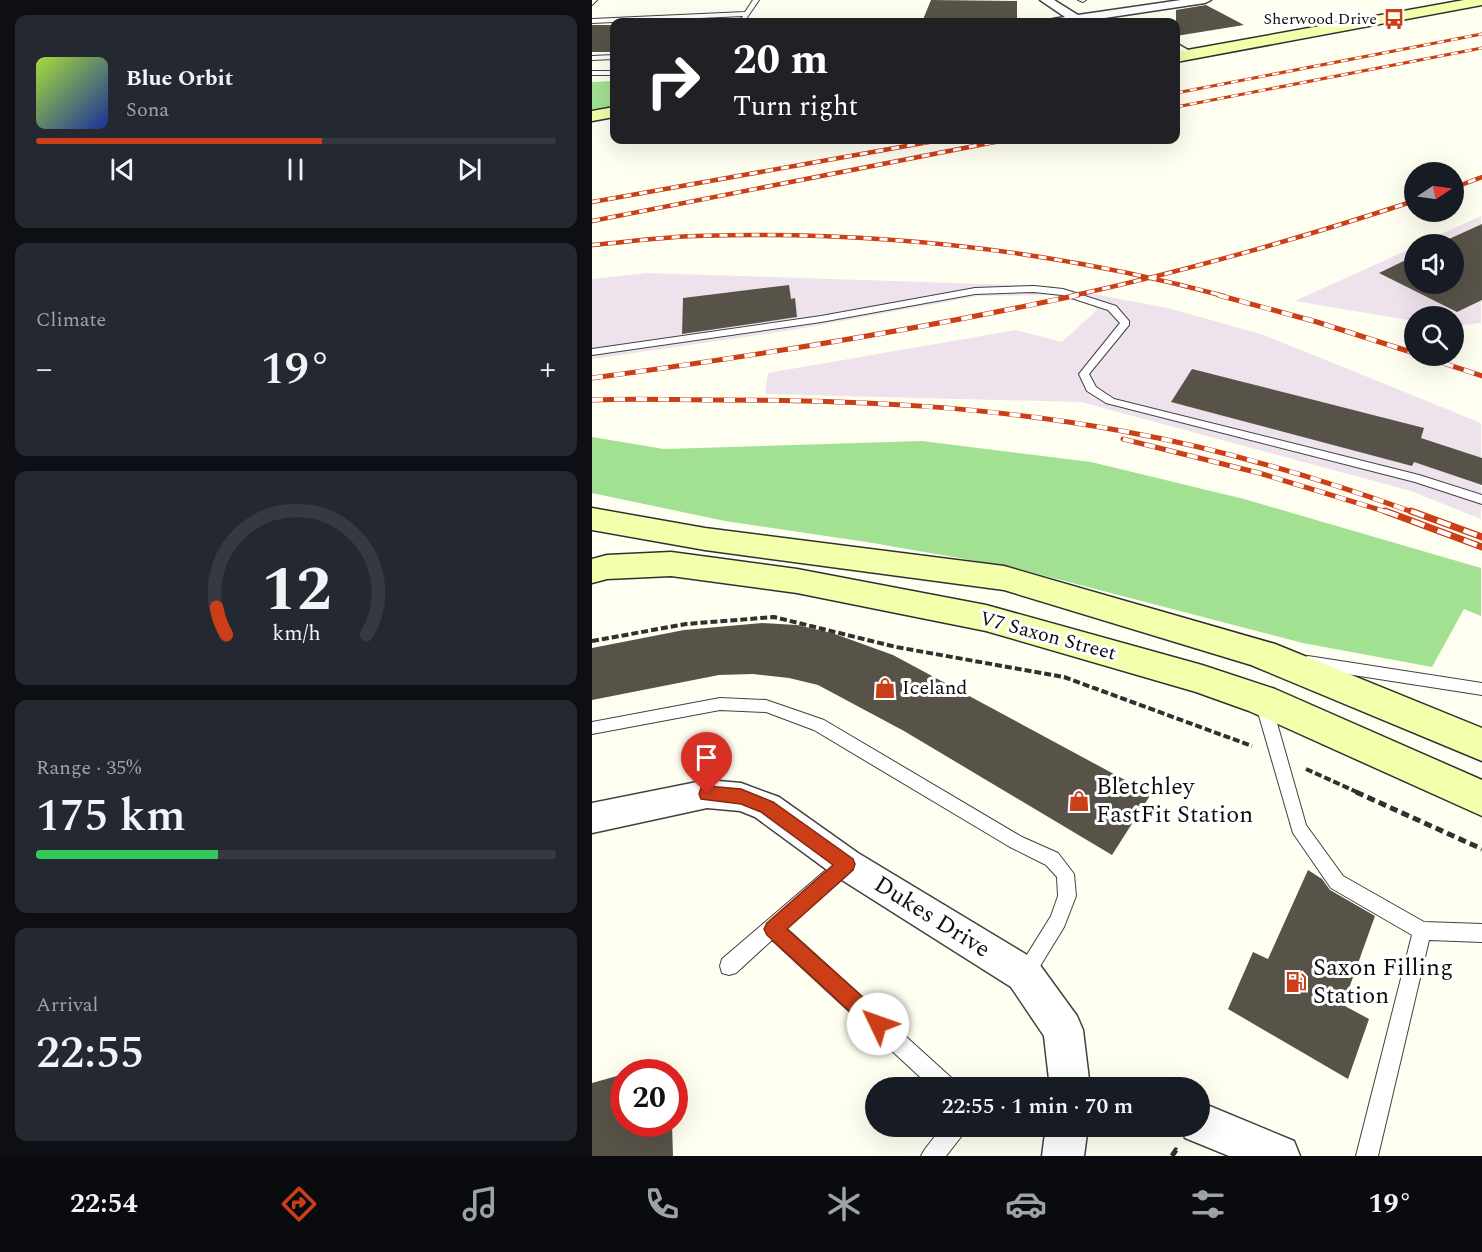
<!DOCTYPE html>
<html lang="en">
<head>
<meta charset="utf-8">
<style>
  body { margin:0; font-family:Spectral,serif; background:#242831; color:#f1f3f6; height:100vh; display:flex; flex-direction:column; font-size:22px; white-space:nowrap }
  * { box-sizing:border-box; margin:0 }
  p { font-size:20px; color:#9ea1a6 }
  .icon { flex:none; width:33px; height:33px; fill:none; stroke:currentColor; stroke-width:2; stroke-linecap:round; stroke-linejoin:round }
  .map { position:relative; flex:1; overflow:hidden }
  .details { display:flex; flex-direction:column; gap:15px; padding:15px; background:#0d0f14; width:592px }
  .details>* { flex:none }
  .banner { position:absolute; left:18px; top:18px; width:570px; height:126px; border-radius:12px; box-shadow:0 6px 24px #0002; background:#202124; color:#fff; overflow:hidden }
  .needle { width:39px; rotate:77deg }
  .fabs { position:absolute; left:812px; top:162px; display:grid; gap:12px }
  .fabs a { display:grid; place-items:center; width:60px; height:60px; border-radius:50%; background:#171b24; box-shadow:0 6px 24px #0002; font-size:30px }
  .speed { position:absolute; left:18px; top:1059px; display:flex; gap:12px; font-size:30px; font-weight:700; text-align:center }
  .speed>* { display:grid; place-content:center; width:78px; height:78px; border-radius:50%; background:#171b24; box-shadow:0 6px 24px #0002; line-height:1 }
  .speed .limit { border:9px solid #d22; background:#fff; color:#111 }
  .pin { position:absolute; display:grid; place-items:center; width:51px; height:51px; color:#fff; margin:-62px -26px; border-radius:50% 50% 50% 0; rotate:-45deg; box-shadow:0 0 6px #0007 }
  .pin .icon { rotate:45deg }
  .me { position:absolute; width:66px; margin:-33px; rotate:312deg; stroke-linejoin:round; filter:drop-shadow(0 0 4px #0008) }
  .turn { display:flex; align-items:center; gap:21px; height:126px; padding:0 24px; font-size:27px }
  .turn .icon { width:78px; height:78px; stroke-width:2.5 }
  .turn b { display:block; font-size:42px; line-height:51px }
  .big { font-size:45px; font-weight:600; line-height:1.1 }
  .details .card { flex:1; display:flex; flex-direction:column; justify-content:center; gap:9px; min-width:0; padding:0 21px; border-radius:12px; background:#242831 }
  .details .dial { align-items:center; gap:0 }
  .dial svg { height:156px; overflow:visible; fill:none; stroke:#363941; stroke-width:7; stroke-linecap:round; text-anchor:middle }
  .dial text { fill:#f1f3f6; stroke:none }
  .song { display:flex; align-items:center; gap:18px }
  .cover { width:72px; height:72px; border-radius:9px; background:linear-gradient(135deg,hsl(80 70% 55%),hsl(230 70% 35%)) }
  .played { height:6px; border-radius:3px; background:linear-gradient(90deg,#cc3e18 55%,#363941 55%) }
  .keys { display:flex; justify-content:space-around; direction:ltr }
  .heat { display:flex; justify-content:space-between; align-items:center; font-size:33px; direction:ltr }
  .charge { height:9px; border-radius:4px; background:linear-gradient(90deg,#34c759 35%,#363941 0) }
  .trip { position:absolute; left:273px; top:1077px; width:345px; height:60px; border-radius:30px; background:#171b24; box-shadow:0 6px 24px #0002; font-weight:600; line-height:60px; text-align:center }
  .tab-bar { display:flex; height:96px; justify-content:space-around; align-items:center; background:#090b0e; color:#9ea1a6 }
  .tab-bar .icon { width:42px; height:42px }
  .tab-bar .current { color:#cc3e18 }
  .tab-bar b { font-size:27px; color:#f1f3f6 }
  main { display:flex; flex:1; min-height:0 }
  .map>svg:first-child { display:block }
  .industrial { fill:#eee2ec }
  .forest { fill:#a2e092 }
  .building { fill:#585349 }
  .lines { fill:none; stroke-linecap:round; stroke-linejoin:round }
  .lane-casing { stroke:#414141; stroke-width:2 }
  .street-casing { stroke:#414141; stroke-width:3 }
  .secondary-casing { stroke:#303030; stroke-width:3 }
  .path-far1 { stroke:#303030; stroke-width:4; stroke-dasharray:7 3; stroke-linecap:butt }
  .path { stroke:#303030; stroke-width:5; stroke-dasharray:8 4.5; stroke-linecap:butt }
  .lane { fill:#fff; fill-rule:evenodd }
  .street { fill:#fff; fill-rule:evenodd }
  .secondary { fill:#f3ffab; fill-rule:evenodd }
  .rail-far3-casing { stroke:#cc3e18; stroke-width:3 }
  .rail-far2-casing { stroke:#cc3e18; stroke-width:4.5 }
  .rail-far1-casing { stroke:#cc3e18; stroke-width:5 }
  .rail-casing { stroke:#cc3e18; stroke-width:7 }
  .rail-far3 { stroke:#fff; stroke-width:2; stroke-dasharray:7; stroke-linecap:butt }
  .rail-far2 { stroke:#fff; stroke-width:3; stroke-dasharray:8; stroke-linecap:butt }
  .rail-far1 { stroke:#fff; stroke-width:4; stroke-dasharray:11; stroke-linecap:butt }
  .rail { stroke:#fff; stroke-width:4.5; stroke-dasharray:14; stroke-linecap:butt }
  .route { fill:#cc3e18; stroke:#852810; stroke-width:1.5 }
  .labels { text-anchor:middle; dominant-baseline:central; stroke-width:6; stroke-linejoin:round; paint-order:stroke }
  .far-poi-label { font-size:16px; fill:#0e0e0e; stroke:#fff; text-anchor:end }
  .street-label { font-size:20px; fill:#0e0e0e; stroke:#fff }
  .poi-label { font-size:20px; fill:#0e0e0e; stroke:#fff; text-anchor:start }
  .near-poi-label { font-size:24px; fill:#0e0e0e; stroke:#fff; text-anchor:start }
  .near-street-label { font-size:24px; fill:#0e0e0e; stroke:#fff }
</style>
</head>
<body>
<main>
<section class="details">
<div class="card">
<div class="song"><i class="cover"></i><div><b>Blue Orbit</b><p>Sona</p></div></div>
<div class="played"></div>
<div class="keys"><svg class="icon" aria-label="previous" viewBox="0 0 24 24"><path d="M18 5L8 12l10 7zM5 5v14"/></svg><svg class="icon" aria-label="pause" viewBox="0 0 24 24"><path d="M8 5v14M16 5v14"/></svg><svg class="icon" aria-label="next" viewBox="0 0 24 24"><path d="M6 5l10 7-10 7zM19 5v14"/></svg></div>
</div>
<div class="card"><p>Climate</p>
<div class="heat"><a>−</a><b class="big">19°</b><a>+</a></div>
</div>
<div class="card dial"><svg viewBox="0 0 100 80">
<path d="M14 69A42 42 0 1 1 86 69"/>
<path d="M14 69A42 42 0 0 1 9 55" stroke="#cc3e18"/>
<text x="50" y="56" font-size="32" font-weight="700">12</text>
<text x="50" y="72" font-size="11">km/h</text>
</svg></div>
<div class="card"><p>Range · 35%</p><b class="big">175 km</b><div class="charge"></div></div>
<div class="card"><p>Arrival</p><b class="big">22:55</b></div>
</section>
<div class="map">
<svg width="890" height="1156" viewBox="0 0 890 1156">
  <rect width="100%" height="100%" fill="#fefff0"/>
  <path class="industrial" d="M 889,216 L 889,323 L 861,326 L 861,316 L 822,316 L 822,321 L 703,301 L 822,247 L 822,284 L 861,284 L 861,244 L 827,244 Z
    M 55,273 L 458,286 L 576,308 L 672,335 L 889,423 L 889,519 L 819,491 L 489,402 L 173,394 L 176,373 L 424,330 L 470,342 L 505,310 L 500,304 L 461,295 L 387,296 L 201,330 L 0,359 L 0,279 Z"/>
  <path class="forest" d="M 22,81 L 22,106 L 0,110 L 0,82 Z
    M 0,437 L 72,449 L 330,441 L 499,462 L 652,499 L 889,568 L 889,616 L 872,609 L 840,667 L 711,643 L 419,567 L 275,542 L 133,521 L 0,493 Z"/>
  <path class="building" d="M 339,0 L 425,1 L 425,22 L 330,22 Z
    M 614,5 L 652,25 L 584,36 L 584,10 Z
    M 0,25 L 22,25 L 22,52 L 0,52 Z
    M 890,224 L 890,300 L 865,312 L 787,273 L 822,256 L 822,284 L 861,284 L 861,244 L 846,244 Z
    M 197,285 L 199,299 L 203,298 L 205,317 L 90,334 L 91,298 Z
    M 600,369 L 832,428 L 829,438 L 890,458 L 890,485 L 822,462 L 820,466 L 579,402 Z
    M 170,623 L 205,625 L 240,633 L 301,655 L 559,794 L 520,855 L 312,731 L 226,685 L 197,678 L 161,674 L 127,675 L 0,700 L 0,648 L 92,630 Z
    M 716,870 L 730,879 L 738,890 L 783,916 L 751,1005 L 777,1019 L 756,1079 L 636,1009 L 661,952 L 676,959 Z
    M 32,1074 L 32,1124 L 80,1124 L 81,1156 L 0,1156 L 0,1083 Z"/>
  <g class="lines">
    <defs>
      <path id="lane" d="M 0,0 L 5,0 L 0,5 Z
        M 161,0 L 167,0 L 152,22 L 148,21 L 151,16 L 0,23 L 0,19 L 153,12 Z
        M 486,0 L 494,0 L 491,2 Z
        M 22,55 L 22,59 L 0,60 L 0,56 Z
        M 0,71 L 22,71 L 22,75 L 0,75 Z
        M 442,286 L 471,289 L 524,306 L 537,321 L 537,325 L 497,374 L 504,387 L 522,399 L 827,475 L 890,495 L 890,504 L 823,482 L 514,403 L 495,391 L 487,374 L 528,323 L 516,310 L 470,295 L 442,292 L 383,294 L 229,322 L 0,355 L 0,349 L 229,316 L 383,288 Z
        M 716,656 L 890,683 L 890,695 L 716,668 L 711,666 L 709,662 L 711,658 Z
        M 671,696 L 676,698 L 679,702 L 714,825 L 751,876 L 832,922 L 890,924 L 890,942 L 837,940 L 786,1156 L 764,1156 L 820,935 L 739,888 L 701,833 L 663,702 L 666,698 Z
        M 128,698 L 174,700 L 232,720 L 430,837 L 466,853 L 482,874 L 484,896 L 472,927 L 439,981 L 432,983 L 425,981 L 423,974 L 459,916 L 466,896 L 465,877 L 454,865 L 418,847 L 222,730 L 174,712 L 128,710 L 0,734 L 0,722 Z
        M 254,856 L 260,858 L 263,864 L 260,870 L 194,928 L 363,1081 L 366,1088 L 340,1088 L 180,940 L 144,973 L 137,975 L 130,973 L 128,966 L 130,959 L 248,858 Z
        M 351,1126 L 375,1126 L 372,1133 L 354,1156 L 329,1156 L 333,1149 Z"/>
      <path id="street" d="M 448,0 L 462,0 L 486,15 L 589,0 L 619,0 L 613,3 L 486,22 L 459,22 L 461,19 L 473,17 Z
        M 584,43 L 603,54 L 601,57 L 591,57 L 584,52 Z
        M 115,780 L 149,783 L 187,797 L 266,853 L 445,961 L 485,1016 L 491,1030 L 498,1088 L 458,1088 L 452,1036 L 419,987 L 242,875 L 163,817 L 148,811 L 115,808 L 0,833 L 0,803 Z
        M 608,1102 L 702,1141 L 708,1156 L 637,1156 L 593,1138 L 589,1126 L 608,1126 Z
        M 454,1126 L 496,1126 L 492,1156 L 450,1156 Z"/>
      <path id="secondary" d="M 872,0 L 890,0 L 890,5 L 584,62 L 584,52 Z
        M 22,107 L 22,117 L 0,121 L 0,111 Z
        M 0,508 L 113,528 L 412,566 L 683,644 L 890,728 L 890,761 L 659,665 L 412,590 L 113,550 L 0,530 Z
        M 79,552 L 205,569 L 394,605 L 610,665 L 683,689 L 890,780 L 890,816 L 657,711 L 604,692 L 394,631 L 205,593 L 79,576 L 15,579 L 0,583 L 0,559 L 15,555 Z"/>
    </defs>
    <use href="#lane" class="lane-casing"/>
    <use href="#street" class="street-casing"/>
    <use href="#secondary" class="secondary-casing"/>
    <path class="path-far1" d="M 0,641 L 94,624 L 182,617 L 304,647 L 472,677 L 660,746
      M 714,769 L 767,793"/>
    <path class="path" d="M 764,792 L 890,849
      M 580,1156 L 584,1150 L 587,1152"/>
    <use href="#lane" class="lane"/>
    <use href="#street" class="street"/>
    <use href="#secondary" class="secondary"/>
    <defs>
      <path id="rail-far3" d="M 584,93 L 890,34
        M 584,107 L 890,48"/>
      <path id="rail-far2" d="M 861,188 L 890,177
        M 0,202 L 348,140
        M 0,221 L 413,140
        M 0,245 C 35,242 70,237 104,236 C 281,230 461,250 632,296
        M 479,296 C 595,271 709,238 822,201"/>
      <path id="rail-far1" d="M 626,295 L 725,322 L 822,353
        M 830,356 L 890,376
        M 0,378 C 163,356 325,330 486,295
        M 0,400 C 42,398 85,400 127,400 C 262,400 397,406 530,431 C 630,449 727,478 823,513
        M 531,439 L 667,473 L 798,513"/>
      <path id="rail" d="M 793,511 L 890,547
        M 819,511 L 890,537"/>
    </defs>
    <use href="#rail-far3" class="rail-far3-casing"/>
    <use href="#rail-far2" class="rail-far2-casing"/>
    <use href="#rail-far1" class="rail-far1-casing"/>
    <use href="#rail" class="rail-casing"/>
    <use href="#rail-far3" class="rail-far3"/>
    <use href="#rail-far2" class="rail-far2"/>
    <use href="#rail-far1" class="rail-far1"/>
    <use href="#rail" class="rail"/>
  </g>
  <path class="route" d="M 115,786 L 149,789 L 181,802 L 261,859 L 263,864 L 261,870 L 195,929 L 293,1017 L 296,1024 L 293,1031 L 286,1034 L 279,1031 L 175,935 L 172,929 L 175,923 L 241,865 L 169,812 L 149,804 L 109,799 L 107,794 L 109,788 Z"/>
  <defs>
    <symbol id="bus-bare" viewBox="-9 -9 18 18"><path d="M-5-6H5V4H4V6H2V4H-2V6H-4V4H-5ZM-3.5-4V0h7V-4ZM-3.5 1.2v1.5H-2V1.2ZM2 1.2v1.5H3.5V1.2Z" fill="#cc3e18" stroke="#fff" stroke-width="2.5" paint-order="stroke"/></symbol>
    <symbol id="shop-bare" viewBox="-9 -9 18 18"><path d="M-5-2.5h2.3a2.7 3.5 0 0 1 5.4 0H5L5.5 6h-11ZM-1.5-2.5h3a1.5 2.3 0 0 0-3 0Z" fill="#cc3e18" stroke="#fff" stroke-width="2.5" paint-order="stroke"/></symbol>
    <symbol id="fuel-bare" viewBox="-9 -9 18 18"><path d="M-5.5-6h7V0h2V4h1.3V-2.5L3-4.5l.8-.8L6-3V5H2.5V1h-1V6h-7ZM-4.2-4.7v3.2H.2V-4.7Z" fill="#cc3e18" stroke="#fff" stroke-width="2.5" paint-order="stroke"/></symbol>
  </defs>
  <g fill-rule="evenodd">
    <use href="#bus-bare" x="787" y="4" width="30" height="30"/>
    <use href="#shop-bare" x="278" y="673" width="30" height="30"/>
    <use href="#shop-bare" x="472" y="786" width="30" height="30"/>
    <use href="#fuel-bare" x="689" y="967" width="30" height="30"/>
  </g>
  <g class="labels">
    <g class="far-poi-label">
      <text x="785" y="19">Sherwood Drive</text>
    </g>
    <g class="street-label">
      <text transform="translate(456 636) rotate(15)">V7 Saxon Street</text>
    </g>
    <g class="poi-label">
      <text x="310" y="688">Iceland</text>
    </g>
    <g class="near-poi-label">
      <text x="504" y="787">Bletchley<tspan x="504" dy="28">FastFit Station</tspan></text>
      <text x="721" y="968">Saxon Filling<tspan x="721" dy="28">Station</tspan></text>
    </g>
    <g class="near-street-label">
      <text transform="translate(340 917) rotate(32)">Dukes Drive</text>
    </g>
  </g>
</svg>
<div class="fabs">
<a><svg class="needle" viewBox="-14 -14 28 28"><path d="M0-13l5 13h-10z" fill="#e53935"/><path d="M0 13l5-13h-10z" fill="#9ea1a6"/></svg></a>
<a><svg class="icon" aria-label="sound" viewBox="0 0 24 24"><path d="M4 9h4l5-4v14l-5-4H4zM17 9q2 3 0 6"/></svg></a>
<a><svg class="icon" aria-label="search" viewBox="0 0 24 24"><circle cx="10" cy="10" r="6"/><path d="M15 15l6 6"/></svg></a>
</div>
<div class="speed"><div class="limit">20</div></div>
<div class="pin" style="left:115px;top:794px;background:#d93025"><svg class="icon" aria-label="arrive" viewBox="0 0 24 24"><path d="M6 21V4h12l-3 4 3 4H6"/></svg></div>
<svg class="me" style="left:286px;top:1024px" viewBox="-20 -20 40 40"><circle r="19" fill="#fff"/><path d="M0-13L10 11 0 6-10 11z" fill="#cc3e18"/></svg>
<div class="trip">22:55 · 1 min · 70 m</div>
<div class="banner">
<div class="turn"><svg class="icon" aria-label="right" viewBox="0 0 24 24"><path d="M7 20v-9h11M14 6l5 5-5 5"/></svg><div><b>20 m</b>Turn right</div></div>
</div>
</div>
</main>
<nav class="tab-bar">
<b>22:54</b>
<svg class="icon current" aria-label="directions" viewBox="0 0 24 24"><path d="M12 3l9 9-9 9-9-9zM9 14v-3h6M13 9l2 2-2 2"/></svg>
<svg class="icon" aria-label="music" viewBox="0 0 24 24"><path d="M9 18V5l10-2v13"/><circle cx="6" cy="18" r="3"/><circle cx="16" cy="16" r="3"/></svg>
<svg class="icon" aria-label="phone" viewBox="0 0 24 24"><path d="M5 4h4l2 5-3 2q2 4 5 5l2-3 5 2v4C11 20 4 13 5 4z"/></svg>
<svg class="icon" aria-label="climate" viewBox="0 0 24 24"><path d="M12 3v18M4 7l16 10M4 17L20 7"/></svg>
<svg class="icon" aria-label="car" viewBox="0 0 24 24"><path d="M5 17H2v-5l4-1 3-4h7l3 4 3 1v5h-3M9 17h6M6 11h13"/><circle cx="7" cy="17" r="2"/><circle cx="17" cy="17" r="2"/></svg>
<svg class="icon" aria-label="filters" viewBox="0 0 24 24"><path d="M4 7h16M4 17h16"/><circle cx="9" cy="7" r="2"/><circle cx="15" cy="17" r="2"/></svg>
<b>19°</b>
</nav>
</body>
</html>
